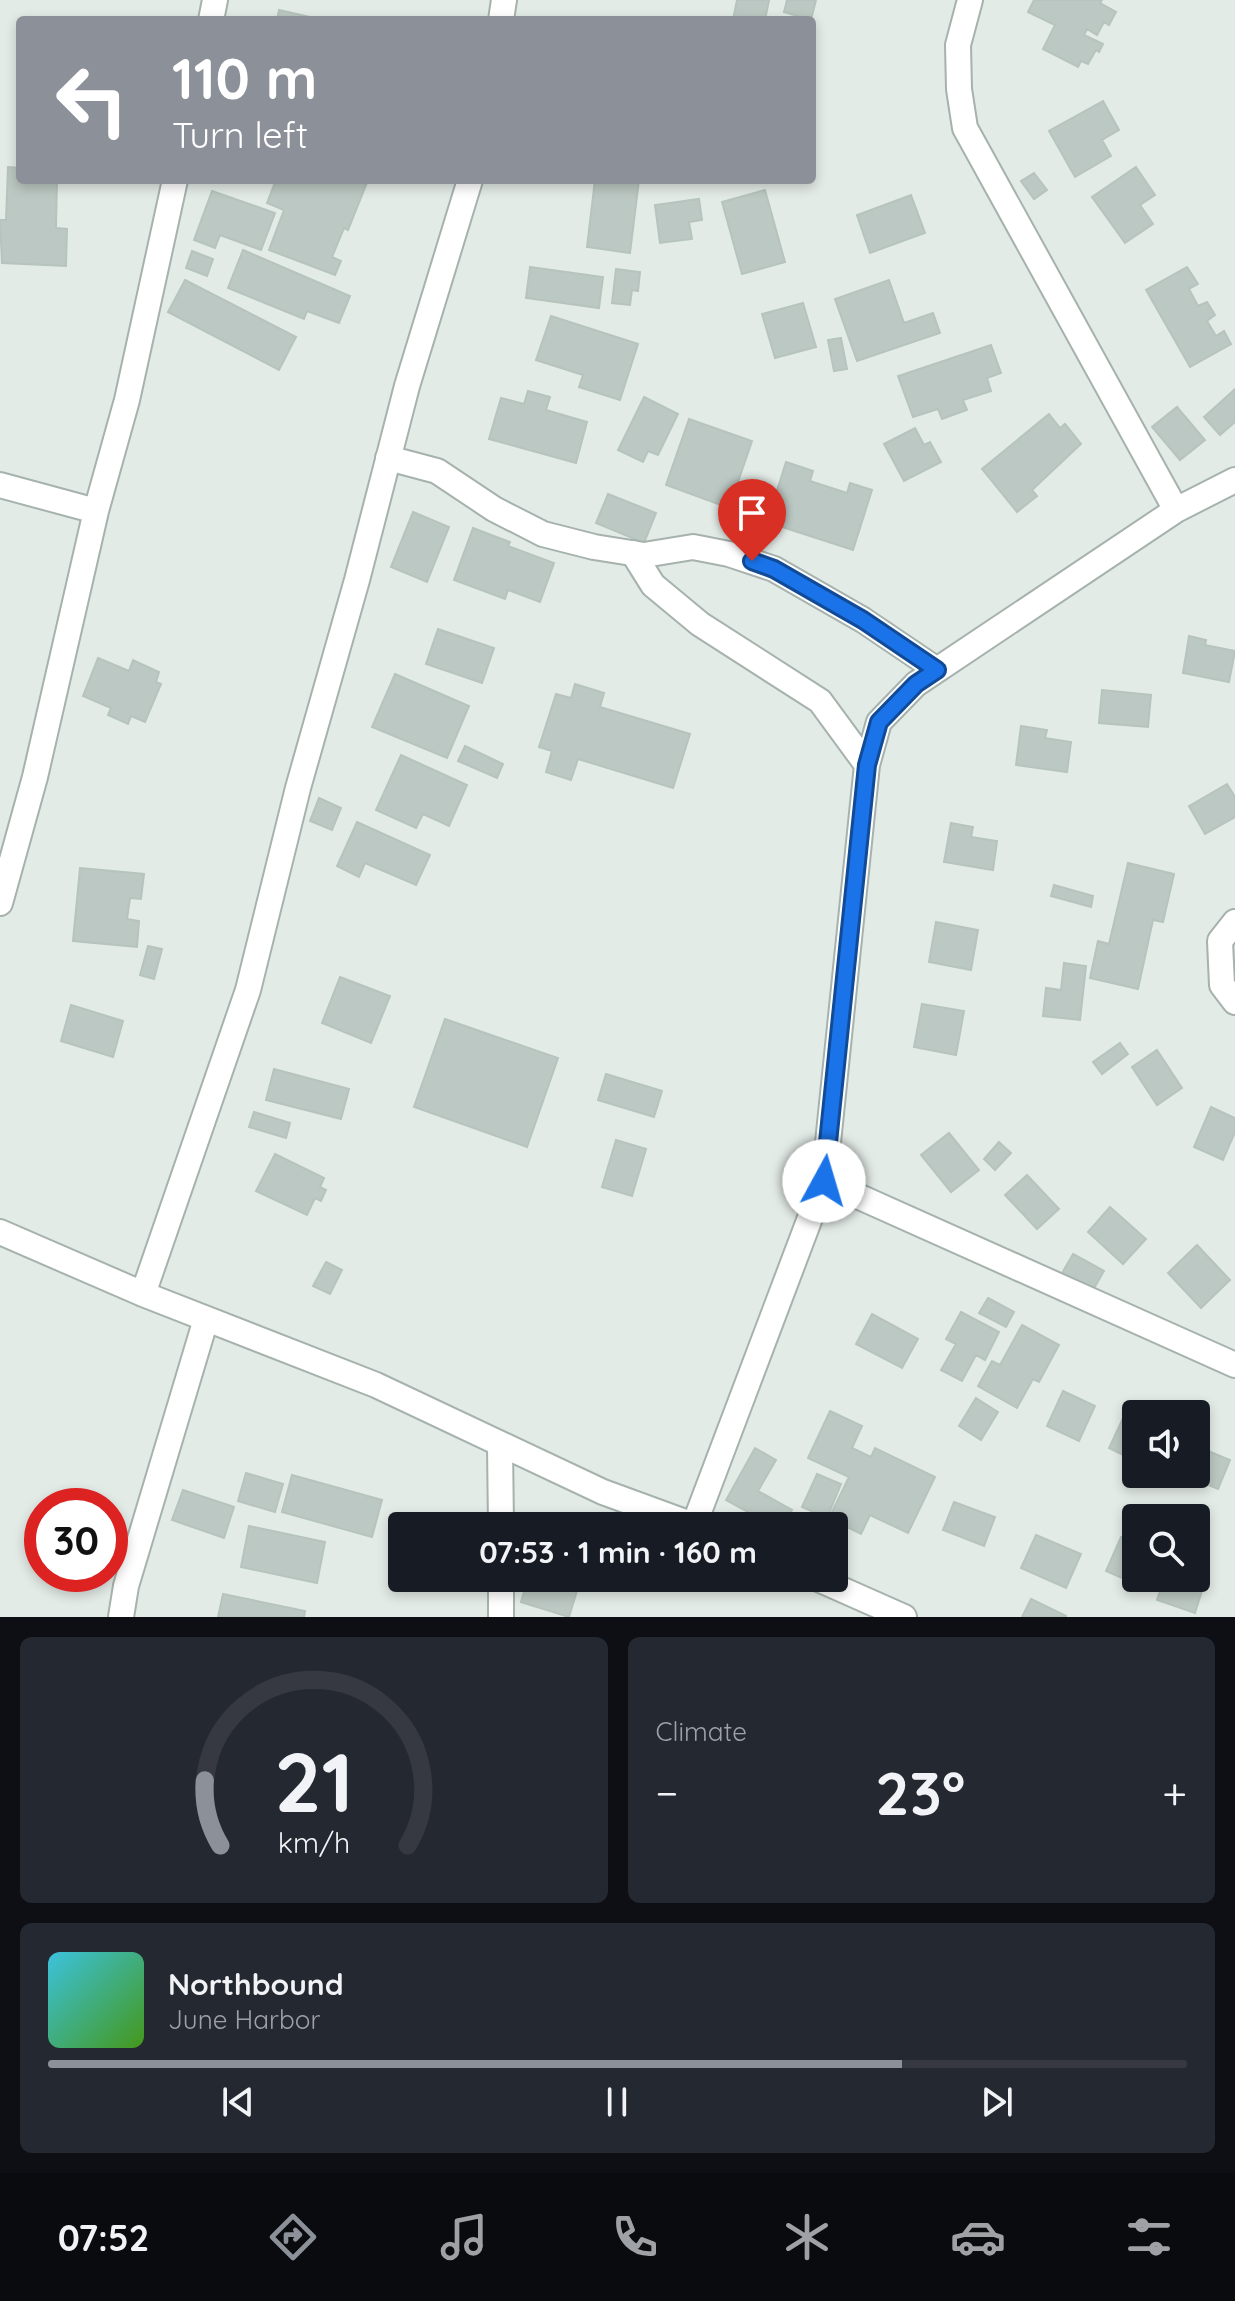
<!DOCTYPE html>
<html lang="en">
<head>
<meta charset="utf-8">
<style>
  body { margin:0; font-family:Quicksand,sans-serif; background:#242831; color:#f1f3f6; height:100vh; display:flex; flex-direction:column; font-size:30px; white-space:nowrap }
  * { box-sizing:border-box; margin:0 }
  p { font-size:26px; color:#9ea1a6 }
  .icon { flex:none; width:44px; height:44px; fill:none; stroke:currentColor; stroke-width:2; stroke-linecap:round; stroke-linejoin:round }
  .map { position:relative; height:1617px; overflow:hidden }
  .side { display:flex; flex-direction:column; gap:20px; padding:20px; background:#0d0f14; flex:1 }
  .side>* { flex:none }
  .guide { position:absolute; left:16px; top:16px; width:800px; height:168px; border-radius:8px; box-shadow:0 4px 12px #0003; background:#8c9099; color:#fff; overflow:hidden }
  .buttons { position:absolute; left:1122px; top:1400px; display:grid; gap:16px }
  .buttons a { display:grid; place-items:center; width:88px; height:88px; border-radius:8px; background:#171b24; box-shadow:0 4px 12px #0003; font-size:40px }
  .speed { position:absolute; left:24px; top:1488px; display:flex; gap:16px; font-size:40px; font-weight:700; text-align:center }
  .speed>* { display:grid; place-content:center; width:104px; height:104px; border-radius:50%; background:#171b24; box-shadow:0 4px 12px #0003; line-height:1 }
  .speed .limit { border:12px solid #d22; background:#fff; color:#111 }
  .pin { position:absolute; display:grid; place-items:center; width:68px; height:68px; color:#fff; margin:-82px -34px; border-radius:50% 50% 50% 0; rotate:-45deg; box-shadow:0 0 8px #0007 }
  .pin .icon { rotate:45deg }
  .me { position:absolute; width:88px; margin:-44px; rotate:6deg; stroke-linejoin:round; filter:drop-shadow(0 0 6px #0008) }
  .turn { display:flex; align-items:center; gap:28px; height:168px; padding:0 24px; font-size:36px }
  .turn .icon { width:104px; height:104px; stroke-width:2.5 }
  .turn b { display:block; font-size:56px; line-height:68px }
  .big { font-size:60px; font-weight:800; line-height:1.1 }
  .side .widget { flex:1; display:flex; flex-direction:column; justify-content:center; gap:12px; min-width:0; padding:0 28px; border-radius:12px; background:#242831 }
  .side .dial { align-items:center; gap:0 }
  .dial svg { height:208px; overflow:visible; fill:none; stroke:#363941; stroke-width:7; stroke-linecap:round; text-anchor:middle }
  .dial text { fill:#f1f3f6; stroke:none }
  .song { display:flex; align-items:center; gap:24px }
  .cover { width:96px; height:96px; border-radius:12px; background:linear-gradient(135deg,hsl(190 70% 55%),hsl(100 70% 35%)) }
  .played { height:8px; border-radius:4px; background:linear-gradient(90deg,#8c9099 75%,#363941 75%) }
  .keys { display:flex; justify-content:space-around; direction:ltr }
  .heat { display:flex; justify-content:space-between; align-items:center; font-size:44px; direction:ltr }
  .side .tiles { flex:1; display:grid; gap:20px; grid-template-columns:1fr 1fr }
  .widget:last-child { grid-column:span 2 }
  .trip { position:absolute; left:388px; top:1512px; width:460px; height:80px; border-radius:8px; background:#171b24; box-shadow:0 4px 12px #0003; font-weight:800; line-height:80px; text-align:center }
  .dock { display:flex; height:128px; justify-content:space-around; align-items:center; background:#090b0e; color:#9ea1a6 }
  .dock .icon { width:56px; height:56px }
  .dock .selected { color:#8c9099 }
  .dock b { font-size:36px; color:#f1f3f6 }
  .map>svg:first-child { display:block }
  .building { fill:#bcc8c3; stroke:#b6c4bd; stroke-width:2 }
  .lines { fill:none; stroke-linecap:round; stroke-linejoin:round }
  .street-casing { stroke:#a6b2ad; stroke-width:28 }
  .street { stroke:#fff; stroke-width:24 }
  .route-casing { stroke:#114b97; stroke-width:20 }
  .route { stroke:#1a73e8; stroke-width:14 }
</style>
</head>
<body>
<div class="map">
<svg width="1235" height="1617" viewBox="0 0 1235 1617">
  <rect width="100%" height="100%" fill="#e3ebe7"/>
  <path class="building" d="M 737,0 L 769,0 L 765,20 L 733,20 Z
    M 787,0 L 816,0 L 811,20 L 784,12 Z
    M 1034,0 L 1102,0 L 1100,3 L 1116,12 L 1109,25 L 1104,22 L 1097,35 L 1087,29 L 1084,35 L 1103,44 L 1099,52 L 1096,50 L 1088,64 L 1081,61 L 1078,67 L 1043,49 L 1055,25 L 1028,12 Z
    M 279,10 L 319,19 L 319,20 L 277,20 Z
    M 1103,101 L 1119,130 L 1102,140 L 1111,156 L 1075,177 L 1049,131 Z
    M 8,167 L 20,168 L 20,180 L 57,180 L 56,228 L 67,229 L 66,266 L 2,263 L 0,220 L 6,220 Z
    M 1136,167 L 1155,195 L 1140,205 L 1153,224 L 1125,243 L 1092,197 Z
    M 1034,173 L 1047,190 L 1034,199 L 1021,181 Z
    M 276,180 L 368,180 L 348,230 L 344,228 L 332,257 L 341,261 L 335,275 L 269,250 L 284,210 L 267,203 Z
    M 595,180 L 639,180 L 630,253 L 587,247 Z
    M 765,190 L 785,262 L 742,274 L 722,202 Z
    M 212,191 L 275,213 L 261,250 L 220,235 L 215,248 L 194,240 Z
    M 911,195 L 925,233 L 870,253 L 857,215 Z
    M 699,199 L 702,220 L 689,222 L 692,239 L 660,243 L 655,205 Z
    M 243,250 L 350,296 L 339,323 L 307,311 L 304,319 L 228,288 Z
    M 192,251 L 213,259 L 207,276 L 186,268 Z
    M 530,267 L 603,277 L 599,308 L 526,298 Z
    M 1187,267 L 1198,284 L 1189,289 L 1198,306 L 1207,302 L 1215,315 L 1207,321 L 1216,336 L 1224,331 L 1231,344 L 1190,367 L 1146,290 Z
    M 616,269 L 640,272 L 638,291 L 632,290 L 630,305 L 612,303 Z
    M 185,280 L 296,337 L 279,370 L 168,312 Z
    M 889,280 L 904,323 L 933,313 L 940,333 L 857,361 L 835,299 Z
    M 803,303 L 816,347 L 775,358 L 762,314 Z
    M 551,316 L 638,344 L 620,400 L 579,387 L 583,375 L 536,360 Z
    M 841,338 L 847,369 L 834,371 L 828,340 Z
    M 991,345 L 1001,373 L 987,378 L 991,391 L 963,400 L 967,410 L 942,419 L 938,409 L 913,417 L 898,376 Z
    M 1235,389 L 1235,422 L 1220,435 L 1204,417 Z
    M 528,391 L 550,397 L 546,410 L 587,422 L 576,463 L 489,439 L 501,398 L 524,404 Z
    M 644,397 L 678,414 L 658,455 L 648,451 L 643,462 L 618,450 Z
    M 1177,407 L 1205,440 L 1180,460 L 1152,427 Z
    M 1049,414 L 1060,428 L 1065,424 L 1081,444 L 1032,490 L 1037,496 L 1017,512 L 982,469 Z
    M 689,419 L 752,441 L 729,508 L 666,485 Z
    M 915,428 L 924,445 L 930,442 L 941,462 L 904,481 L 884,444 Z
    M 786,462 L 813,471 L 810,481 L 847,493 L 850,483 L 872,490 L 853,550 L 767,522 Z
    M 608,494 L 656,513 L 644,543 L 596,523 Z
    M 413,512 L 449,527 L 427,582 L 391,567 Z
    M 473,528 L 510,542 L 508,546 L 554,563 L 540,602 L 508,590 L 505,599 L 454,580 Z
    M 438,629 L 494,648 L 482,683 L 426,664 Z
    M 1189,636 L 1206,640 L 1205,645 L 1235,651 L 1229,682 L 1183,673 Z
    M 98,658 L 129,671 L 133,660 L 159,672 L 156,682 L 161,684 L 145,722 L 131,716 L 128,724 L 108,715 L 111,708 L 83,696 Z
    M 395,674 L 469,706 L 447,758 L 372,727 Z
    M 575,684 L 604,693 L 600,707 L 690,734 L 673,788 L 578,759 L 571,780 L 546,772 L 552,751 L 539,747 L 556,694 L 571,698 Z
    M 1102,690 L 1151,695 L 1148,727 L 1099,723 Z
    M 1021,726 L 1047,730 L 1045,738 L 1071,742 L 1067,772 L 1016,765 Z
    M 465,746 L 503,764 L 497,778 L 458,761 Z
    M 401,755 L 467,785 L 449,826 L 423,814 L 416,828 L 376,810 Z
    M 1227,784 L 1235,797 L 1235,817 L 1205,834 L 1189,806 Z
    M 319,798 L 341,808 L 332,830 L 310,821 Z
    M 357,822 L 430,855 L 416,885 L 365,863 L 359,877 L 337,866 Z
    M 951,823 L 973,827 L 971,837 L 997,841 L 993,870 L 944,862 Z
    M 1128,863 L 1174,874 L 1163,922 L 1153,920 L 1138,989 L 1090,978 L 1098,941 L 1109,944 Z
    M 80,868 L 144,874 L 141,899 L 130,898 L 127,919 L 139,921 L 137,947 L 73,941 Z
    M 1054,885 L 1093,896 L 1091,907 L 1051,896 Z
    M 936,922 L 978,930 L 971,970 L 929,962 Z
    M 148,946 L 162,949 L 154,979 L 140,975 Z
    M 1064,963 L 1086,966 L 1080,1020 L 1043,1016 L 1046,988 L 1061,990 Z
    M 340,977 L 390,996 L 371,1043 L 322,1023 Z
    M 922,1004 L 964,1011 L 956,1055 L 914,1047 Z
    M 71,1005 L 123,1021 L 113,1057 L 61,1041 Z
    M 445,1019 L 558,1058 L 527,1147 L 414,1107 Z
    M 1120,1043 L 1128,1054 L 1102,1074 L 1093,1062 Z
    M 1157,1050 L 1182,1088 L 1157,1105 L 1132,1067 Z
    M 274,1069 L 349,1089 L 341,1119 L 266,1100 Z
    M 606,1074 L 662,1091 L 654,1117 L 598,1100 Z
    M 1211,1107 L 1235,1118 L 1235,1132 L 1223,1160 L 1194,1147 Z
    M 254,1112 L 290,1123 L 286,1138 L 249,1127 Z
    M 949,1133 L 979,1170 L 951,1192 L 921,1155 Z
    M 616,1140 L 646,1149 L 632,1196 L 602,1187 Z
    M 999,1142 L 1011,1153 L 995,1170 L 984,1159 Z
    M 275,1154 L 324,1178 L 320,1187 L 326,1190 L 321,1201 L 315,1198 L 307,1215 L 256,1191 Z
    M 1027,1175 L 1059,1209 L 1037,1229 L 1005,1195 Z
    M 1110,1207 L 1146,1239 L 1123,1264 L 1088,1232 Z
    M 1197,1245 L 1230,1280 L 1201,1308 L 1168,1273 Z
    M 1073,1254 L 1104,1271 L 1092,1292 L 1061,1275 Z
    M 326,1262 L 342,1270 L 330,1294 L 313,1286 Z
    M 988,1298 L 1014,1312 L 1006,1327 L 979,1313 Z
    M 961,1312 L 999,1332 L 985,1360 L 976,1355 L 962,1381 L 941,1370 L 956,1344 L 946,1339 Z
    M 872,1314 L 918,1339 L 902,1368 L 856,1344 Z
    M 1022,1325 L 1059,1345 L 1039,1382 L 1033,1379 L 1017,1408 L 978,1386 L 992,1361 L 1000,1365 Z
    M 1063,1391 L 1095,1406 L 1079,1441 L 1047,1426 Z
    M 976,1398 L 998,1412 L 981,1440 L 959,1426 Z
    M 830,1411 L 862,1426 L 852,1448 L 871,1457 L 875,1448 L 935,1477 L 908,1533 L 870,1515 L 861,1534 L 829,1518 L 849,1477 L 808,1458 Z
    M 1124,1416 L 1136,1422 L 1135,1461 L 1109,1448 Z
    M 1196,1446 L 1230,1460 L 1218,1489 L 1182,1474 L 1196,1474 Z
    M 755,1448 L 776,1460 L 758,1491 L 792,1510 L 783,1526 L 774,1526 L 726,1500 Z
    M 246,1473 L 283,1484 L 275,1512 L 238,1501 Z
    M 817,1474 L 841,1484 L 827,1518 L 802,1507 Z
    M 292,1475 L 382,1500 L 372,1537 L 282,1512 Z
    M 183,1490 L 234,1507 L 224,1538 L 172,1520 Z
    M 954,1502 L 995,1517 L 984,1546 L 943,1530 Z
    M 249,1526 L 325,1542 L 317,1583 L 241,1567 Z
    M 1036,1535 L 1081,1554 L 1066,1588 L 1021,1568 Z
    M 1121,1537 L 1136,1544 L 1136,1578 L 1141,1578 L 1138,1585 L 1106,1571 Z
    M 1196,1575 L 1206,1578 L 1195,1613 L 1157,1600 L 1165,1578 L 1196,1578 Z
    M 528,1578 L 562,1578 L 579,1584 L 569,1617 L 521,1602 Z
    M 223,1594 L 305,1611 L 304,1617 L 218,1617 Z
    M 1031,1599 L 1066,1616 L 1066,1617 L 1022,1617 Z"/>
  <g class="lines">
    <defs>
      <path id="street" d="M 970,0 L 958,45 L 959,89 L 965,128 L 1176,510
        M 211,20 L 215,0
        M 501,20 L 504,0
        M 388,458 L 437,471 L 494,509 L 543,534 L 594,547 L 644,555 L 693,547 L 729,554 L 774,569 L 863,620 L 937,670
        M 0,485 L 96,511
        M 633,553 L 653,585 L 700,624 L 820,701 L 867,765
        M 0,903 L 35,777 L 96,511 L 127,400 L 175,180
        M 1235,922 L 1220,941 L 1222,985 L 1235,1002
        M 824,1181 L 867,765 L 879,722 L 916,684 L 1176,510 L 1235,480
        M 0,1232 L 143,1294 L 376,1385 L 603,1492 L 696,1526
        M 143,1294 L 248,990 L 298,788 L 357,580 L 407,386 L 470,180
        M 500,1446 L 501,1526
        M 694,1525 L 824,1181 L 1235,1365
        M 501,1578 L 501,1617
        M 816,1578 L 904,1617
        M 121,1617 L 126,1586 L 206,1319"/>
    </defs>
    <use href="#street" class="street-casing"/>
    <use href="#street" class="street"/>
  </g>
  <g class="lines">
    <defs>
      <path id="route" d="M 752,561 L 774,569 L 863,620 L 937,670 L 916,684 L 879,722 L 867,765 L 824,1181"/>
    </defs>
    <use href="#route" class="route-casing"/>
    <use href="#route" class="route"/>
  </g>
</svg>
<div class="buttons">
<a><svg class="icon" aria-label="sound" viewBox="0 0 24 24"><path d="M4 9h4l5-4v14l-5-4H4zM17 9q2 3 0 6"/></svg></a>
<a><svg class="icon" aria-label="search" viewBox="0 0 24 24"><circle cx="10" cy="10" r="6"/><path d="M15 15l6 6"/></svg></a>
</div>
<div class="speed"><div class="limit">30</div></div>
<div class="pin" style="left:752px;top:561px;background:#d93025"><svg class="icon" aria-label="arrive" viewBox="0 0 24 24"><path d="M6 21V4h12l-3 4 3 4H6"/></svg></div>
<svg class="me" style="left:824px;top:1181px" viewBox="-20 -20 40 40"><circle r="19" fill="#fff"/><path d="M0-13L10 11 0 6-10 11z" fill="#1a73e8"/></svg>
<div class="trip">07:53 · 1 min · 160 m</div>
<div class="guide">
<div class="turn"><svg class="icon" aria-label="left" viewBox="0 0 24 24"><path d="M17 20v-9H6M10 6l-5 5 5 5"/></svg><div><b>110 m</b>Turn left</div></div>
</div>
</div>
<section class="side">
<div class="tiles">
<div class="widget dial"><svg viewBox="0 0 100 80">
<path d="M14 69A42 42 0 1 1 86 69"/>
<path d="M14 69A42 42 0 0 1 8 44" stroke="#8c9099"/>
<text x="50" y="56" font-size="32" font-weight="700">21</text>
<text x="50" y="72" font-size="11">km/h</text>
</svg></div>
<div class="widget"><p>Climate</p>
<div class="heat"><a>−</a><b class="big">23°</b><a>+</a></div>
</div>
<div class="widget">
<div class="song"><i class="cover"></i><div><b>Northbound</b><p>June Harbor</p></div></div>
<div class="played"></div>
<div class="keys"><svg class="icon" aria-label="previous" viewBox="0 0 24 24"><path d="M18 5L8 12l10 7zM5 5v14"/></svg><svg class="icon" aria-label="pause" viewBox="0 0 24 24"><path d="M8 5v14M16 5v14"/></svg><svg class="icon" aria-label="next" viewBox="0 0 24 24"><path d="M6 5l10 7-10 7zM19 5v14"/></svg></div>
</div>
</div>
</section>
<nav class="dock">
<b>07:52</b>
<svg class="icon selected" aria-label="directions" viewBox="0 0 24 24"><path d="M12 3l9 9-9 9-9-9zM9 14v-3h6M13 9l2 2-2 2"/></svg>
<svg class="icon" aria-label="music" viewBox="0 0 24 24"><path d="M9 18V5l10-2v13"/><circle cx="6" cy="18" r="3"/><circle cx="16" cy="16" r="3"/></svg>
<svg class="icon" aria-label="phone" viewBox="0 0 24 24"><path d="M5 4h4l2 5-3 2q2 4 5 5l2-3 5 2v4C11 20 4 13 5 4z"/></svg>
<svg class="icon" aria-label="climate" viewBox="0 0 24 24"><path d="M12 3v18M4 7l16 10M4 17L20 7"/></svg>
<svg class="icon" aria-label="car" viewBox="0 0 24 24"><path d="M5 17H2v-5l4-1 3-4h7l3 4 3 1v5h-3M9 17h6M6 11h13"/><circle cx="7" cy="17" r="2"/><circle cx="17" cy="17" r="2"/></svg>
<svg class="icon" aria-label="filters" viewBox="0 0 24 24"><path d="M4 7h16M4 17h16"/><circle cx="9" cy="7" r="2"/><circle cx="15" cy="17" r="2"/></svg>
</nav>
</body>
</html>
